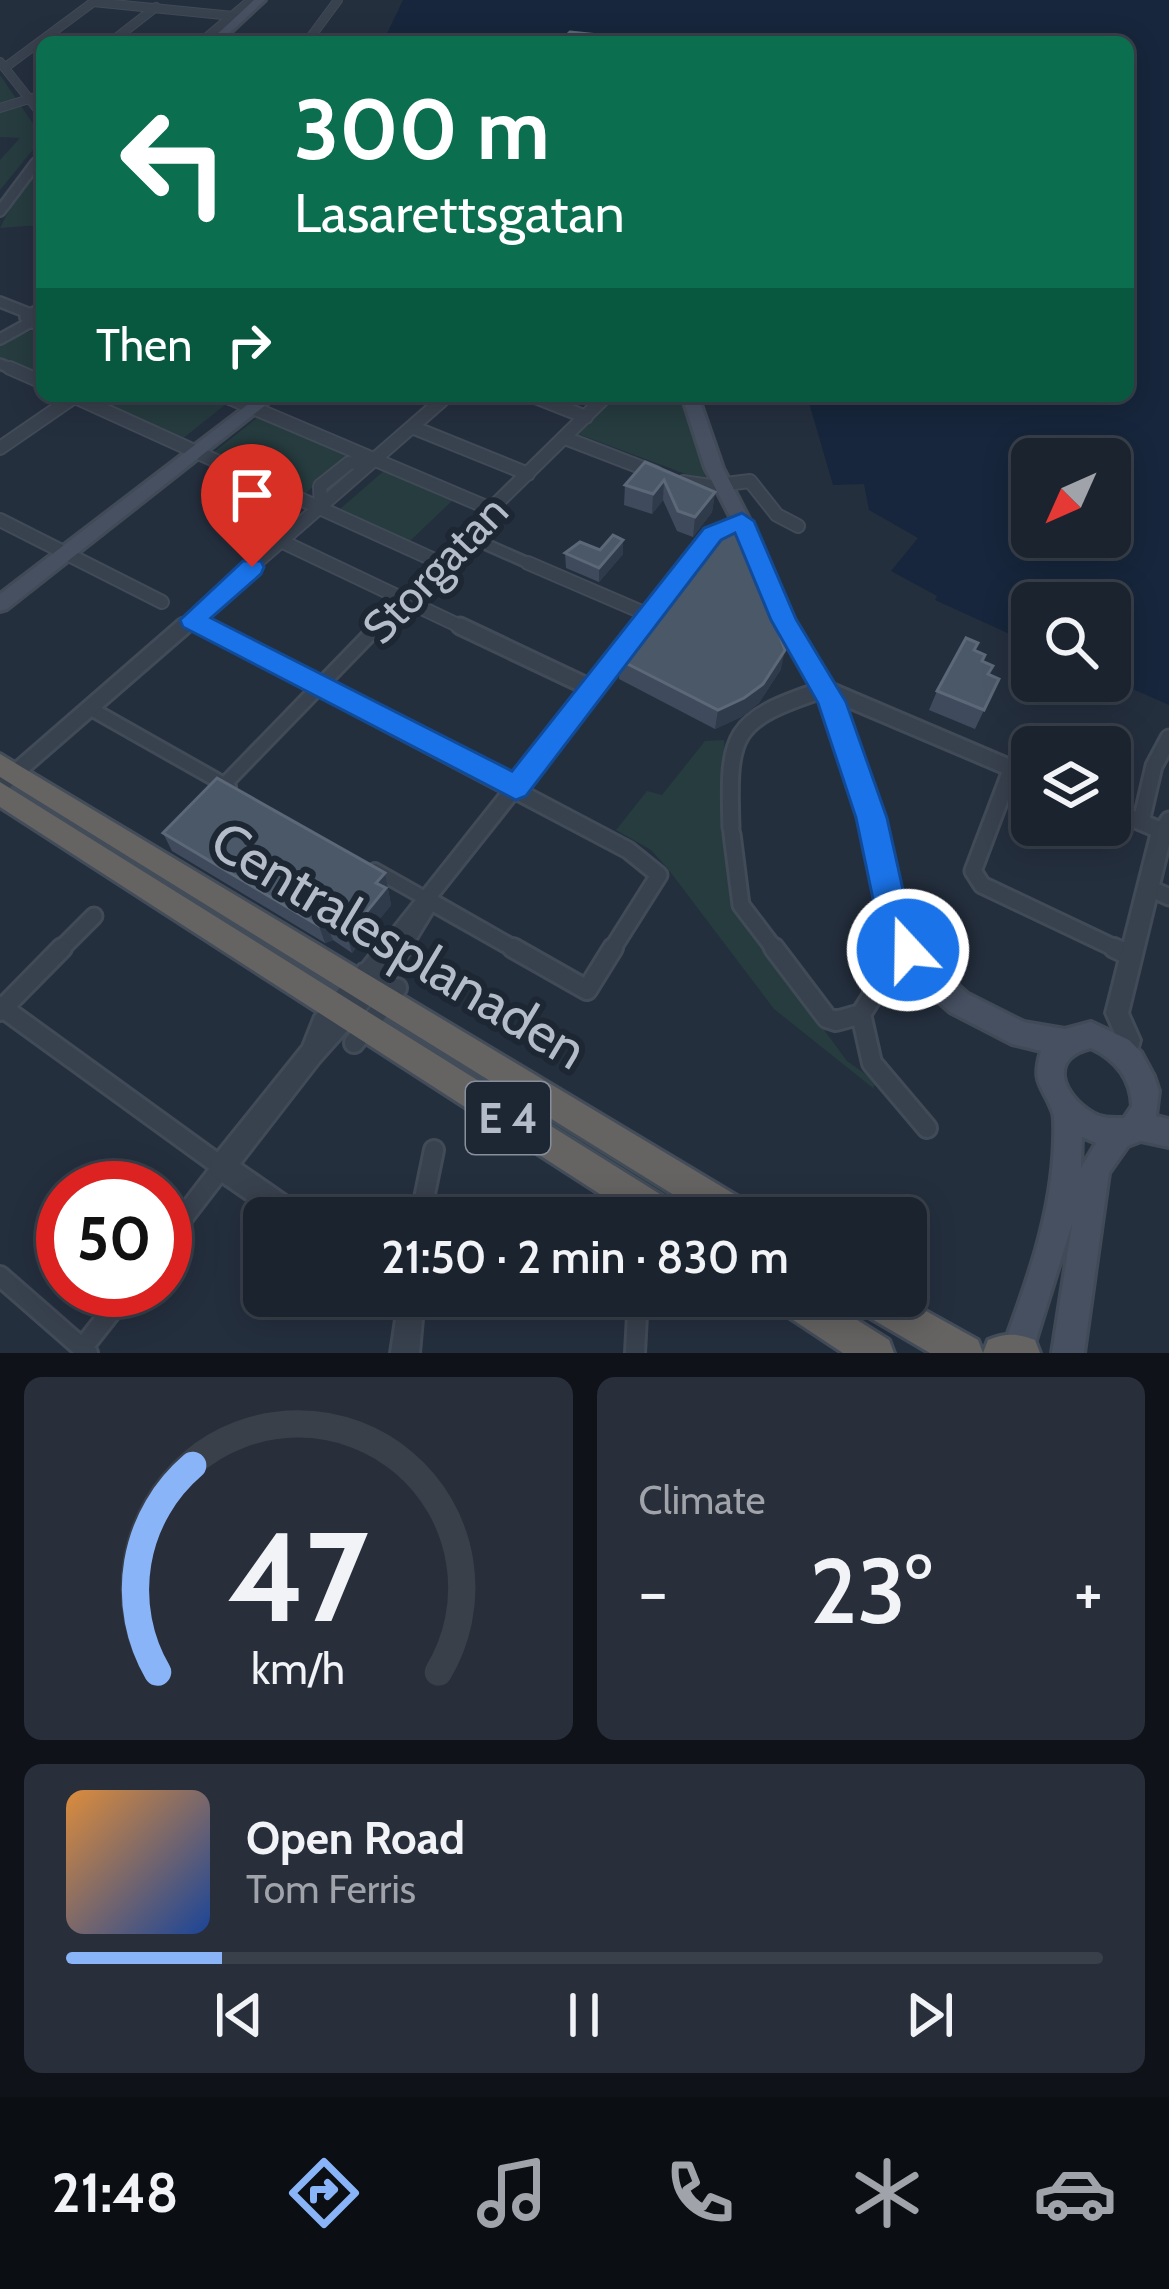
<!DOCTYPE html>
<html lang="en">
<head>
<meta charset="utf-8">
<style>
  body { margin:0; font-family:Cabin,sans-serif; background:#282f3a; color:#f1f3f6; height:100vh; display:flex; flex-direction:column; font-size:45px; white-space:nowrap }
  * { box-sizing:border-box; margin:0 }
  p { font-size:39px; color:#a0a4aa }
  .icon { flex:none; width:66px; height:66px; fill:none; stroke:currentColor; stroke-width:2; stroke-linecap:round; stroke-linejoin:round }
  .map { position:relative; height:1353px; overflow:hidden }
  .side { display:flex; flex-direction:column; gap:24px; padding:24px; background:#0f1319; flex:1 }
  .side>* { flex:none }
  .hud { position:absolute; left:36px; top:36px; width:1098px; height:366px; border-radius:18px; box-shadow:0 6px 30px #0003,0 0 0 3px #39404a; background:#0b6e4f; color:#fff; overflow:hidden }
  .needle { width:78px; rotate:225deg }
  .buttons { position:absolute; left:1011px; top:438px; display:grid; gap:24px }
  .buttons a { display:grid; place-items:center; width:120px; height:120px; border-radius:18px; background:#1b232e; box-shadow:0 6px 30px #0003,0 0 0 3px #39404a; font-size:60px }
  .speed { position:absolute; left:36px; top:1161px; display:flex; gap:24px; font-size:60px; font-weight:700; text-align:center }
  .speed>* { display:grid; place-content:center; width:156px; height:156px; border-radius:50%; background:#1b232e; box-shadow:0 6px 30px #0003,0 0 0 3px #39404a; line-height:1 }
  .speed .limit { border:18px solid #d22; background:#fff; color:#111 }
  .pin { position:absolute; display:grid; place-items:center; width:102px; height:102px; color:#fff; margin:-123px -51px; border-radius:50% 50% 50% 0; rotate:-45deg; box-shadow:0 0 12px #0007 }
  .pin .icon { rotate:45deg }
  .me { position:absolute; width:132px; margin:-66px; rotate:339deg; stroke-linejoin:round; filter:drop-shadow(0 0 9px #0008) }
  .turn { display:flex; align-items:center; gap:42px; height:252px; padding:0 60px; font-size:54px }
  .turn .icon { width:156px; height:156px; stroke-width:2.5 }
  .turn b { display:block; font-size:84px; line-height:102px }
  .then { display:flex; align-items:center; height:114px; padding:0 60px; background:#0003; gap:24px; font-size:45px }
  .big { font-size:90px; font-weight:600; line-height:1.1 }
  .side .card { flex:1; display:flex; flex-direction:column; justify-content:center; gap:18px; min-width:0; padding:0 42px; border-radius:18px; background:#282f3a }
  .side .dial { align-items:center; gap:0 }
  .dial svg { height:312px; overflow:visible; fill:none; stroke:#39404a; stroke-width:7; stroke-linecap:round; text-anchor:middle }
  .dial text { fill:#f1f3f6; stroke:none }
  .song { display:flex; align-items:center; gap:36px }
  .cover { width:144px; height:144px; border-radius:18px; background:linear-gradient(135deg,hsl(30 70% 55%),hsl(220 70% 35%)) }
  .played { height:12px; border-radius:6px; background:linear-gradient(90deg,#8ab4f8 15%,#39404a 15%) }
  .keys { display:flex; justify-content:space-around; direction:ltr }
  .heat { display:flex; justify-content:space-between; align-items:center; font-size:66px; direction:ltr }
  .side .tiles { flex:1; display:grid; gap:24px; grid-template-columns:1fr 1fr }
  .card:last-child { grid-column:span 2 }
  .trip { position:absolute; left:243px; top:1197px; width:684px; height:120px; border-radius:18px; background:#1b232e; box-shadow:0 6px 30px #0003,0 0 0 3px #39404a; font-weight:600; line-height:120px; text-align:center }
  .tab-bar { display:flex; height:192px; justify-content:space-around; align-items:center; background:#0b0e12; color:#a0a4aa }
  .tab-bar .icon { width:84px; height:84px }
  .tab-bar .current { color:#8ab4f8 }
  .tab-bar b { font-size:54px; color:#f1f3f6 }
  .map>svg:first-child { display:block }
  .green { fill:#263c3f }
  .water { fill:#17263c; fill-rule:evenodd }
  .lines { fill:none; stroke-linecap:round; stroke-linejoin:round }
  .pedestrian-far1-casing { stroke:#414a57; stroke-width:14 }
  .pedestrian-casing { stroke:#414a57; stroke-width:18 }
  .minor-far4-casing { stroke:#414a57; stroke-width:10 }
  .minor-far3-casing { stroke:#414a57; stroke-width:14 }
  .minor-far2-casing { stroke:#414a57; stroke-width:16 }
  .minor-far1-casing { stroke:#414a57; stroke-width:21 }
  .minor-casing { stroke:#414a57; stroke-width:24 }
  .tertiary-casing { stroke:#414a57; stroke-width:6 }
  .secondary-casing { stroke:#414a57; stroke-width:6 }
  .trunk-casing { stroke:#434c59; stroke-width:6 }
  .pedestrian-far1 { stroke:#38414e; stroke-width:9 }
  .pedestrian { stroke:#38414e; stroke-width:12 }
  .minor-far4 { stroke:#38414e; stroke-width:8 }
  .minor-far3 { stroke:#38414e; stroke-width:9 }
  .minor-far2 { stroke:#38414e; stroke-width:12 }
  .minor-far1 { stroke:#38414e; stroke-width:15 }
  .minor { stroke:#38414e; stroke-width:18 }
  .tertiary { fill:#38414e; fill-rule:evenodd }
  .secondary { fill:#465061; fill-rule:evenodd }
  .trunk { fill:#656462; fill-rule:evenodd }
  .wall { fill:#3f4b5c }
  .shaded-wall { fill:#2f3b4b }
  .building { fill:#4b5868; stroke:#5c6777; stroke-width:3 }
  .route { fill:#1a73e8; stroke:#114b97; stroke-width:3 }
  .labels { text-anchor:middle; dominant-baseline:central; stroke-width:12; stroke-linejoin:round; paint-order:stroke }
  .shield { fill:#1d2633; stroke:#878f9c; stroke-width:3 }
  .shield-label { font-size:42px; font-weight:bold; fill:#b4bcc9 }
  .street-label { font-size:45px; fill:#b4bcc9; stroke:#1d2633 }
  .near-street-label { font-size:54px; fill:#b4bcc9; stroke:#1d2633 }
</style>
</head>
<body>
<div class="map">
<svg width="1169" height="1353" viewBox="0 0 1169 1353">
  <rect width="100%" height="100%" fill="#242f3e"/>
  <path class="green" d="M 0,75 L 40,134 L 36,146 L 0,190 L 0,160 L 20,138 L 0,137 Z
    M 42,163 L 42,225 L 0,228 L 23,183 Z
    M 42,326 L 42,379 L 0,361 L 0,344 Z
    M 82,396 L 207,396 L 226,404 L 181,440 Z
    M 615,396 L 685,396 L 707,482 L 578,434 Z
    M 259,416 L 350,454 L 306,493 L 213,453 Z
    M 386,469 L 455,498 L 410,541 L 340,509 Z
    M 724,740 L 730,902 L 847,1061 L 877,1082 L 873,1088 L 774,1009 L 668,869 L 651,850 L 616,830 L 647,791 L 662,795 L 705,741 Z
    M 381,1023 L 389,1023 L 480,1076 L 515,1090 L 722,1218 L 684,1218 Z"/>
  <path class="water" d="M 403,0 L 1169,0 L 1169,705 L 1110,679 L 1110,603 L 1032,603 L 1032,644 L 935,600 L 937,596 L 891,571 L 918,538 L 869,510 L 864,484 L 833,485 L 807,396 L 1128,396 L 1128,42 L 618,42 L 582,38 L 383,42 ZM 1032,459 L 1110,459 L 1110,537 L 1032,537 Z"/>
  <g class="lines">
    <defs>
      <path id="pedestrian-far1" d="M 467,536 L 528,563
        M 375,629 L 491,509"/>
      <path id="pedestrian" d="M 93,710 L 229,787
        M 216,793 L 378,626
        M 375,870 L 430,901"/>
      <path id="minor-far4" d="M 93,2 L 233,16
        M 111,42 L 156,7
        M 201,42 L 251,0
        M 307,42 L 338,0
        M 0,62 L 42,115
        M 7,66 L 96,0
        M 0,108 L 42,95
        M 33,166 L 42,154"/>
      <path id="minor-far3" d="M 0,211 L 36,163
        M 0,302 L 28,313
        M 42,308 L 25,317 L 29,323 L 42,323
        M 0,339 L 29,323
        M 0,364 L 17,371"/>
      <path id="minor-far2" d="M 10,368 L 42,382
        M 73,396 L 441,563
        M 225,396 L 491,509 L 606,396
        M 533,396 L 586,417
        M 412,427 L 528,474
        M 565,438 L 656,473
        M 0,448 L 74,397
        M 683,482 L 710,486 L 750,481 L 777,515 L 798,526
        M 321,506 L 320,486 L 349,463 L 370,460
        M 0,520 L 162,602
        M 281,541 L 466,629
        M 528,563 L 651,616
        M 193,620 L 210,629
        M 180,629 L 447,396
        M 641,629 L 712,534 L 732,524"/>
      <path id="minor-far1" d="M 204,626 L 628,850 L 659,875 L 611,951
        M 460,626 L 595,690
        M 1012,768 L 973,871 L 982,885 L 1121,951
        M 0,786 L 184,626
        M 1110,809 L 1162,831 L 1169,820
        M 1141,822 L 1154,766 L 1169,738
        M 731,828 C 728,733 730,720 825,689 L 1032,777
        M 732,834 L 741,905 L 776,951
        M 1147,887 L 1169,897
        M 430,901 L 518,951
        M 59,951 L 94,916
        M 385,951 L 643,626
        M 400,951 L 428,905"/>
      <path id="minor" d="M 513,948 L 587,990 L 613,948
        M 774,948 L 827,1018 L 836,1021 L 861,1014 L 884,978 L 915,960
        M 1114,948 L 1131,956
        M 368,972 L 387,948
        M 379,979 L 402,948
        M 0,1006 L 222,1167 L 165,1241
        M 0,1011 L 62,948
        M 861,1014 L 872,1063 L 927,1128
        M 354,1043 L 397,988
        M 420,1218 L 434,1150
        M 0,1276 L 88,1353
        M 84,1346 L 128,1290
        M 635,1353 L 638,1296"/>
      <path id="tertiary" d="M 1162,822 L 1169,825 L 1169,844 L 1128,1013 L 1140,1040 L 1135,1059 L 1127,1062 L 1119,1059 L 1115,1051 L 1118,1040 L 1106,1013 L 1152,831 L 1155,825 Z
        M 368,962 L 387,972 L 390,979 L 387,986 L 319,1062 L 240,1164 L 305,1209 L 309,1218 L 274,1218 L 213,1176 L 210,1167 L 213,1158 L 303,1046 L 315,1016 L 360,965 Z
        M 393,1296 L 424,1296 L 419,1353 L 391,1353 L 398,1306 Z"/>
      <path id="secondary" d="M 254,0 L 265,0 L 220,42 L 209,42 Z
        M 259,396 L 277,396 L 7,609 L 0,611 L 0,594 Z
        M 682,396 L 698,396 L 723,468 L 757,534 L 794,619 L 843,702 L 884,818 L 896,884 L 913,936 L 934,964 L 968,994 L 1024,1022 L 1065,1029 L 1091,1022 L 1129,1040 L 1141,1052 L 1154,1076 L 1159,1091 L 1156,1116 L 1169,1119 L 1169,1147 L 1141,1141 L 1128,1146 L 1109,1173 L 1084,1353 L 1052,1353 L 1072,1224 L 1032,1353 L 1001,1352 C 1026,1285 1052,1214 1054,1141 C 1054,1133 1055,1120 1053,1113 C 1043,1085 1031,1085 1041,1051 L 1012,1044 L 950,1012 L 916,982 L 893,950 L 872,884 L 860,818 L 822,703 L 774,620 L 739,534 L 705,468 ZM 1091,1048 C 1116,1060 1131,1078 1132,1106 L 1124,1118 C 1113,1118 1103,1119 1093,1113 C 1063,1095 1047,1059 1091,1048 ZM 1082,1137 L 1096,1143 L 1081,1168 Z"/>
      <path id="trunk" d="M 0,754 L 754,1206 L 759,1218 L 711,1218 L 0,777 Z
        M 0,782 L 679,1206 L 684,1218 L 637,1218 L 0,807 Z
        M 769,1296 L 819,1296 L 889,1340 L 894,1353 L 843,1353 L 775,1308 Z
        M 847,1296 L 899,1296 L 978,1340 L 983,1353 L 988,1340 C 1005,1333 1018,1333 1035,1340 L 1040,1353 L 930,1353 L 853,1308 Z"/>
    </defs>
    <use href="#pedestrian-far1" class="pedestrian-far1-casing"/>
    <use href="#pedestrian" class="pedestrian-casing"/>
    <use href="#minor-far4" class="minor-far4-casing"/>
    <use href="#minor-far3" class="minor-far3-casing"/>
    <use href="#minor-far2" class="minor-far2-casing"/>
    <use href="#minor-far1" class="minor-far1-casing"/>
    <use href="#minor" class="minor-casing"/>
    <use href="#tertiary" class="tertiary-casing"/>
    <use href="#secondary" class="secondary-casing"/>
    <use href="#trunk" class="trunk-casing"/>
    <use href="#pedestrian-far1" class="pedestrian-far1"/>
    <use href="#pedestrian" class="pedestrian"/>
    <use href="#minor-far4" class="minor-far4"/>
    <use href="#minor-far3" class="minor-far3"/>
    <use href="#minor-far2" class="minor-far2"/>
    <use href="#minor-far1" class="minor-far1"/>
    <use href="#minor" class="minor"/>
    <use href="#tertiary" class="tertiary"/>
    <use href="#secondary" class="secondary"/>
    <use href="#trunk" class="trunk"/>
  </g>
  <path class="wall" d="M 645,462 L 715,492 L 712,512 L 693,537 L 677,531 L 663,500 L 652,514 L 624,505 L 625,485 Z
    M 565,553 L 623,554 L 599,582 L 566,568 Z
    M 975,650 L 989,674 L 999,679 L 975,729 L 929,710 L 937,691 Z
    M 620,660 L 781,669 L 759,703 L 741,717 L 715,729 L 619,679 Z
    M 163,833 L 385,873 L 391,905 L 352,953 L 333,940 L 325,943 L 172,851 Z"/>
  <path class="shaded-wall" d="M 664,480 L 663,500 L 652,514 L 653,494 Z
    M 715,492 L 712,512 L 693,537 L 695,517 Z
    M 623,540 L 623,554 L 599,582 L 599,568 Z
    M 785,650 L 781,669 L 759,703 L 741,717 L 715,729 L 718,710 Z
    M 385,873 L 391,905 L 352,953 L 347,936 L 376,883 Z
    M 326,924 L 333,940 L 325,943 L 319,926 Z"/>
  <path class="building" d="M 570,32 L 656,41 L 657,42 L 560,42 Z
    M 645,462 L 715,492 L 695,517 L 678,511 L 664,480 L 653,494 L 625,485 Z
    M 735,517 L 785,650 L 763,684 L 744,698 L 718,710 L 620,660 L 726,521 Z
    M 613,535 L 623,540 L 599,568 L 565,553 L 580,542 L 600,550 Z
    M 966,638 L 978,643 L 974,650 L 985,655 L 982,661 L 993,666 L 988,674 L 999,679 L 984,710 L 937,691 Z
    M 217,778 L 385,873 L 376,883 L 386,888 L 347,936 L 326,924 L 319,926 L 163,833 Z"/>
  <path class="route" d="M 742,513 L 754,521 L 796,619 L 846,702 L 887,818 L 910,921 L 924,950 L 919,961 L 908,966 L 896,961 L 878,923 L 856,818 L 818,703 L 771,620 L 735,533 L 721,540 L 526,796 L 516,800 L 183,627 L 180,620 L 243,561 L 261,561 L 264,567 L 261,574 L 211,618 L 512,771 L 704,528 Z"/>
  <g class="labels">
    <rect class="shield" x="466" y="1082" width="84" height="72" rx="9"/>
    <g class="shield-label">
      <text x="508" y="1118">E 4</text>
    </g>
    <g class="street-label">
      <text transform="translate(435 569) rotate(-46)">Storgatan</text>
    </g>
    <g class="near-street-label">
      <text transform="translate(399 945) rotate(31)">Centralesplanaden</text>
    </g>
  </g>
</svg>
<div class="buttons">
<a><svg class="needle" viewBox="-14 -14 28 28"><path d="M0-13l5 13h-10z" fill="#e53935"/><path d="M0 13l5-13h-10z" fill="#a0a4aa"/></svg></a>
<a><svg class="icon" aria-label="search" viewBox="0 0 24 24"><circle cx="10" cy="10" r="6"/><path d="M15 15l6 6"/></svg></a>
<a><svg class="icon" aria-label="layers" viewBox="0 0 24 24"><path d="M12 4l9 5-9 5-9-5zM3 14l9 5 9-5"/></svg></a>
</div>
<div class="speed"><div class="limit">50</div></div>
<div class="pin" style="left:252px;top:567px;background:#d93025"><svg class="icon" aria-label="arrive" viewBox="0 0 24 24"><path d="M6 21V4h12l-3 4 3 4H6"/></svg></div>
<svg class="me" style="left:908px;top:950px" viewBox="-20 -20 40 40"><circle r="17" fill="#1a73e8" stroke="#fff" stroke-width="3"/><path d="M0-11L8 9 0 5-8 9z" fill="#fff"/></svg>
<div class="trip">21:50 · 2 min · 830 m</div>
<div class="hud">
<div class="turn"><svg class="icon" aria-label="left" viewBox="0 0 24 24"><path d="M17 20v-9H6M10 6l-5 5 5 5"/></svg><div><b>300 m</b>Lasarettsgatan</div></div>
<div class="then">Then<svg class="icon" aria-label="right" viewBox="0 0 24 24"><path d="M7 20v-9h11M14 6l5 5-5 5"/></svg></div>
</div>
</div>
<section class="side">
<div class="tiles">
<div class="card dial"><svg viewBox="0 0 100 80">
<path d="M14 69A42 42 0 1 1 86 69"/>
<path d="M14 69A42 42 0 0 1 23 16" stroke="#8ab4f8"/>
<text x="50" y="56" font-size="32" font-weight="700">47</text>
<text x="50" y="72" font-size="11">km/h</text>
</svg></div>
<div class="card"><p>Climate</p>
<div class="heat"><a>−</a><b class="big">23°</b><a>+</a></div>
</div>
<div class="card">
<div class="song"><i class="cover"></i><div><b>Open Road</b><p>Tom Ferris</p></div></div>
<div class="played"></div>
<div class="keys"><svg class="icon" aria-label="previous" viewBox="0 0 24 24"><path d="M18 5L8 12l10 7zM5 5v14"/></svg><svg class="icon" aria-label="pause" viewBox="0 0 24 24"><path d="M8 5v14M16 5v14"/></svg><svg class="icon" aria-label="next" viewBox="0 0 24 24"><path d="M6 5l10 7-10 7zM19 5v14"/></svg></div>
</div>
</div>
</section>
<nav class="tab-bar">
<b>21:48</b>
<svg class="icon current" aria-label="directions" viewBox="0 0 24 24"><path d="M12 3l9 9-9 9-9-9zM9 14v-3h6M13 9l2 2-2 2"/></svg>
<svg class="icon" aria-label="music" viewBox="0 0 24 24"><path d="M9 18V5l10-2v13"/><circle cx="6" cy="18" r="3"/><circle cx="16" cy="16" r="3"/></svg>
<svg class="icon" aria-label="phone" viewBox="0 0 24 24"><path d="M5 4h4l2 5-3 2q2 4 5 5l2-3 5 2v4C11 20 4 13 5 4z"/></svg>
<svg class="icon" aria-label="climate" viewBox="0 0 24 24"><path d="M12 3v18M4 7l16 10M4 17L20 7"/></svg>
<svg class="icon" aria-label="car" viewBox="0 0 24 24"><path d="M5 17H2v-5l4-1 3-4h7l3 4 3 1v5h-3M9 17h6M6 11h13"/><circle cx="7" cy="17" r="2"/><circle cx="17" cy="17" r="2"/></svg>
</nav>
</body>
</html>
